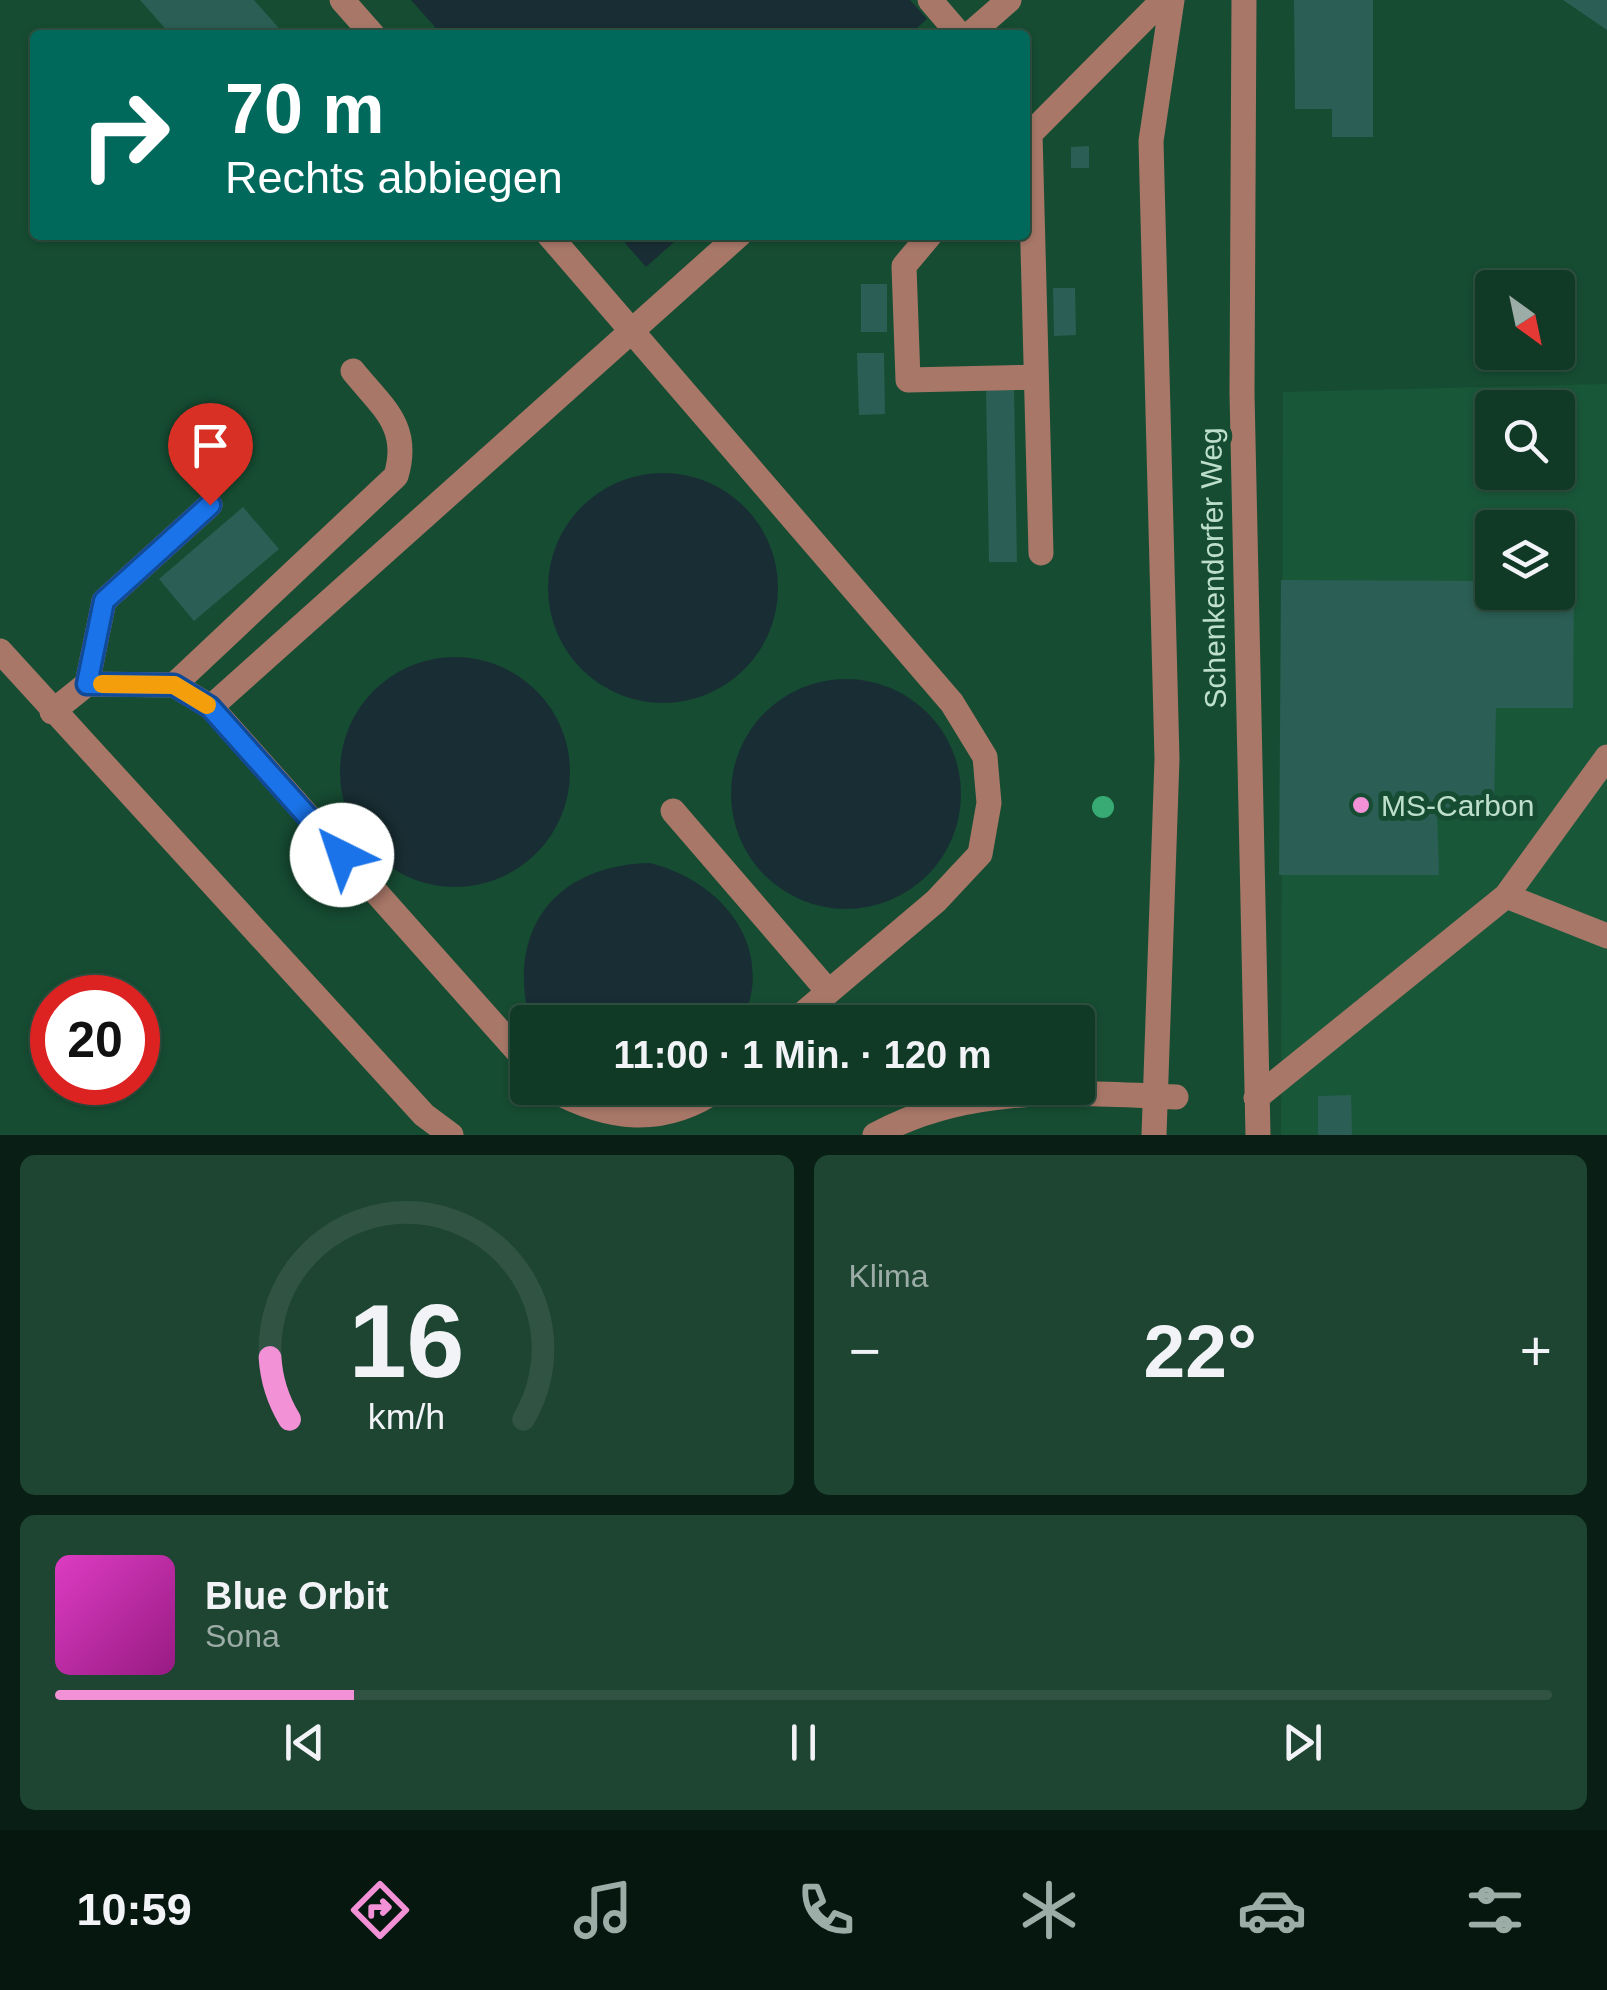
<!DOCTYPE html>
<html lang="de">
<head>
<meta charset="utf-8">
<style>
  body { margin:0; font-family:Helvetica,sans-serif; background:#1e4432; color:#f1f3f6; height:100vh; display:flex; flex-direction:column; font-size:38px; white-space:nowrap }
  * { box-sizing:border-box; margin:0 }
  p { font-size:32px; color:#9caca7 }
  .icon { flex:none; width:55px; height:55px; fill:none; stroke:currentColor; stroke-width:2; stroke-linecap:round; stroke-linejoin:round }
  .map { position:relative; height:1135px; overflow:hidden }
  .side { display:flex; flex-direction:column; gap:20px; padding:20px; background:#091f15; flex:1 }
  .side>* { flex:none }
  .top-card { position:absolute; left:30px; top:30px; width:1000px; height:210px; border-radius:10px; box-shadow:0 2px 8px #0004,0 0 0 2px #305343; background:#00695c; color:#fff; overflow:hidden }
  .needle { width:65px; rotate:147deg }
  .buttons { position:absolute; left:1475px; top:270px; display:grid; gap:20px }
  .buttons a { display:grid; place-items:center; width:100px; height:100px; border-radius:10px; background:#103926; box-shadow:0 2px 8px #0004,0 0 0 2px #305343; font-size:50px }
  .speed { position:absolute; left:30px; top:975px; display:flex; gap:20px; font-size:50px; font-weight:700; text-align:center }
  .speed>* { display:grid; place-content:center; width:130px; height:130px; border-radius:50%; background:#103926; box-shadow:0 2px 8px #0004,0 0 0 2px #305343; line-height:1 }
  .speed .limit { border:15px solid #d22; background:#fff; color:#111 }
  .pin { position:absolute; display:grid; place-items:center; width:85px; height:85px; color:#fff; margin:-102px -42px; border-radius:50% 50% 50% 0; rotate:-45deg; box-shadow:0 0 10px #0007 }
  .pin .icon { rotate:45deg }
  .me { position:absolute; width:110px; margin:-55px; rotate:319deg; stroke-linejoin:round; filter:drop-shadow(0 0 8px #0008) }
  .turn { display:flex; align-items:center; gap:35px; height:210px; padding:0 30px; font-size:45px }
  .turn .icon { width:130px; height:130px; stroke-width:2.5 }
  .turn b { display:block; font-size:70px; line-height:85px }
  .big { font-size:75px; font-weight:700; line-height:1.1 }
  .side .tile { flex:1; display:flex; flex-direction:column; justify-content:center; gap:15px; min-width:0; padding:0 35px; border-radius:15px; background:#1e4432 }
  .side .dial { align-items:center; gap:0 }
  .dial svg { height:260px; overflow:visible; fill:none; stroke:#305343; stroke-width:7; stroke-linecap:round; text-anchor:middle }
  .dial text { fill:#f1f3f6; stroke:none }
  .song { display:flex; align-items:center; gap:30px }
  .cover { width:120px; height:120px; border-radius:15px; background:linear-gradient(135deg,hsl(310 70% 55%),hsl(310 70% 35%)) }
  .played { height:10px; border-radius:5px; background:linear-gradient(90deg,#f291d6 20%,#305343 20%) }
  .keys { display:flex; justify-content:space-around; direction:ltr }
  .heat { display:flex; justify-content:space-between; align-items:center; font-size:55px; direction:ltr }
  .side .tiles { flex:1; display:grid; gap:20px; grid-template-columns:1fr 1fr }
  .tile:last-child { grid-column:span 2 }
  .trip { position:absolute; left:510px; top:1005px; width:585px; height:100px; border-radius:10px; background:#103926; box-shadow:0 2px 8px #0004,0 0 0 2px #305343; font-weight:700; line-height:100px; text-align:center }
  .dock { display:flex; height:160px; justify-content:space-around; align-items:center; background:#06170f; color:#9caca7 }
  .dock .icon { width:70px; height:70px }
  .dock .active { color:#f291d6 }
  .dock b { font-size:45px; color:#f1f3f6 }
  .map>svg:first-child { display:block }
  .built { fill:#195739; fill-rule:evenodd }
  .water { fill:#192e34 }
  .building { fill:#2b5e54 }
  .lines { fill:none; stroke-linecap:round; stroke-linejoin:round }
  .minor { stroke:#a87768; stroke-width:25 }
  .tree { fill:#37ab73 }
  .route-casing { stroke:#114b97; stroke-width:25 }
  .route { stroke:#1a73e8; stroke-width:18 }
  .slow { stroke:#f59e0b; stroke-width:18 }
  .poi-dot { fill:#f291d6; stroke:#164c32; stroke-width:4 }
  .labels { text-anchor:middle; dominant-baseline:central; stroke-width:10; stroke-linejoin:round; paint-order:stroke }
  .street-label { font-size:30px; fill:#bee0cb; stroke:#164c32 }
  .poi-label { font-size:30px; fill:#bee0cb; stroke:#164c32; text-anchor:start }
</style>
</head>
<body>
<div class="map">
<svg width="1607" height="1135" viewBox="0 0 1607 1135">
  <rect width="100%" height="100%" fill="#164c32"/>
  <path class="built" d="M 1607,384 L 1607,1135 L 1281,1135 L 1283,392 ZM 1492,408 L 1558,408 L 1558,472 L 1492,472 ZM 1492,528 L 1558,528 L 1558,592 L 1492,592 Z"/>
  <path class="water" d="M 411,0 L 910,0 L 927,19 L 909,35 L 442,35 Z
    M 618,235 L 682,235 L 646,267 Z
    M548 588a115 115 0 1 1 230 0a115 115 0 1 1-230 0Z
    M340 772a115 115 0 1 1 230 0a115 115 0 1 1-230 0Z
    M731 794a115 115 0 1 1 230 0a115 115 0 1 1-230 0Z
    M 650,863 C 722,881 777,947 742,1022 L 530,1022 C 506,931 554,865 650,863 Z"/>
  <path class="building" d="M 140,0 L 254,0 L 285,35 L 171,35 Z
    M 1294,0 L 1373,0 L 1373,137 L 1332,137 L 1332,109 L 1295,109 Z
    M 1563,0 L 1607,0 L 1607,30 Z
    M 1089,146 L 1089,168 L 1071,168 L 1071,147 Z
    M 861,284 L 887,284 L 887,332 L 861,332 Z
    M 1053,288 L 1075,288 L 1076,335 L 1054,336 Z
    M 857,353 L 884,353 L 885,414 L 859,415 Z
    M 986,388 L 1014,388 L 1017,562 L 989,562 Z
    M 243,507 L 279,549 L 194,621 L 159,579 Z
    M 1281,580 L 1492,581 L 1492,592 L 1558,592 L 1558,581 L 1574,581 L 1573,708 L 1496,708 L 1494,805 L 1437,808 L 1439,875 L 1279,875 Z
    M 1351,1095 L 1352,1135 L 1318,1135 L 1318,1096 Z"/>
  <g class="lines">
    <path class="minor" d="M 342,0 L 373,35
      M 930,0 L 960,35
      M 1244,0 L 1242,393 L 1258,1135
      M 969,35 L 1009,0
      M 1030,133 L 1041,553
      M 1025,139 L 1163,0
      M 549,235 L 952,703 L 985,757 L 989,803 L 980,854 L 936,901 L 793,1022
      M 930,235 L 904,266 L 908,380 L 1036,377
      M 0,651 L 424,1115 L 451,1135
      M 87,684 L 104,601 L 210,505
      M 174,685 L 396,476 C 411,426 382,407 353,371
      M 211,707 L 739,235
      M 52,712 L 87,684 L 174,685 L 211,707 L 528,1063
      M 673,811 L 828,991
      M 1506,896 L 1607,936
      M 549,1088 C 608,1120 662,1128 720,1088
      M 1256,1098 L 1506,896 L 1607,757
      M 875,1135 C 969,1083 1073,1093 1176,1097
      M 1154,1135 L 1167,759 L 1151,141 L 1172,0"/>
  </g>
  <circle class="tree" cx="1103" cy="807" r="11"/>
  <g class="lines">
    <defs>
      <path id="route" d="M 210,505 L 104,601 L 87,684 L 174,685 L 210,707 L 342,855"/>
    </defs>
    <use href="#route" class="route-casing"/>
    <use href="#route" class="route"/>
    <path class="slow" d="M 102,684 L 174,685 L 207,705"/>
  </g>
  <circle class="poi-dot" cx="1361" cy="805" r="10"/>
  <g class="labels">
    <g class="street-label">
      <text transform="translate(1213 568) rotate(-91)">Schenkendorfer Weg</text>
    </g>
    <g class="poi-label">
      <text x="1381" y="805">MS-Carbon</text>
    </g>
  </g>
</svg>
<div class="buttons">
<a><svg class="needle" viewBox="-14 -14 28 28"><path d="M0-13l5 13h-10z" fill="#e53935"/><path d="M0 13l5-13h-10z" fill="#9caca7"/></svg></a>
<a><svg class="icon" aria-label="search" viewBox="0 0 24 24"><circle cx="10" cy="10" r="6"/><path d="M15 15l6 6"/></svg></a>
<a><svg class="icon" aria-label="layers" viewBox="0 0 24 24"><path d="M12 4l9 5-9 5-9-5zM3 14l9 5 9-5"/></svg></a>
</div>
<div class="speed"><div class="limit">20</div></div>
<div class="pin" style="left:210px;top:505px;background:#d93025"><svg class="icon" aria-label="arrive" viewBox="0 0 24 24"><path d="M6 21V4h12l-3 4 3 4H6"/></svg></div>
<svg class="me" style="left:342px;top:855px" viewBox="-20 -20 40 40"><circle r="19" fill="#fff"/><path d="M0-13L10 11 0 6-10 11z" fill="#1a73e8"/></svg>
<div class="trip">11:00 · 1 Min. · 120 m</div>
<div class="top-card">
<div class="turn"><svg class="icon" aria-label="right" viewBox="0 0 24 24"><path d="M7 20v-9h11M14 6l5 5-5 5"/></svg><div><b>70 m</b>Rechts abbiegen</div></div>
</div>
</div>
<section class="side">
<div class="tiles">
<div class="tile dial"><svg viewBox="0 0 100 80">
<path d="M14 69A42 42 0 1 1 86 69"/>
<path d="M14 69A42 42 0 0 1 8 50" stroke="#f291d6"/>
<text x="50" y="56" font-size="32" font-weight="700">16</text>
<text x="50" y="72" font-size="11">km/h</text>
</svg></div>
<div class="tile"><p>Klima</p>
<div class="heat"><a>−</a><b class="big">22°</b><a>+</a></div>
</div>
<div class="tile">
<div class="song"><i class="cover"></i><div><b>Blue Orbit</b><p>Sona</p></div></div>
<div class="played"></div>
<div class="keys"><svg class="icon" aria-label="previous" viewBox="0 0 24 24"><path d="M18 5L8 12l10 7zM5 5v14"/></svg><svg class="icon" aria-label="pause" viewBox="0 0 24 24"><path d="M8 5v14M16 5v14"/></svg><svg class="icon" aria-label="next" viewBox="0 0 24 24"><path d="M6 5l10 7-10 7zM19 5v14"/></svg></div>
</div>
</div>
</section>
<nav class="dock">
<b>10:59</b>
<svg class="icon active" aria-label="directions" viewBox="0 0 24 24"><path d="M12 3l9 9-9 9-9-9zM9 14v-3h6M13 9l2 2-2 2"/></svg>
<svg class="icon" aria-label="music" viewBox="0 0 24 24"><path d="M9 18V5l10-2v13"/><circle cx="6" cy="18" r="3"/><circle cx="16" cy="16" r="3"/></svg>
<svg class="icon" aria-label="phone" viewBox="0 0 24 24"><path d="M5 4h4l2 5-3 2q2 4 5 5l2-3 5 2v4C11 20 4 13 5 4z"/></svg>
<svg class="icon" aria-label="climate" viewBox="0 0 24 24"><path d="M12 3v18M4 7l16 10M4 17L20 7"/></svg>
<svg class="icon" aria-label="car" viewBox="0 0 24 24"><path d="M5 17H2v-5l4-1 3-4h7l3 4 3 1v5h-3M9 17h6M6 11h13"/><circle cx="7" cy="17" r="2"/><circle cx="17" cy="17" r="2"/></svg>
<svg class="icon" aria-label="filters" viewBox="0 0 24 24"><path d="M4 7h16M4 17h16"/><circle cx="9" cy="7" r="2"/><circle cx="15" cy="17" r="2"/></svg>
</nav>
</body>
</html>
